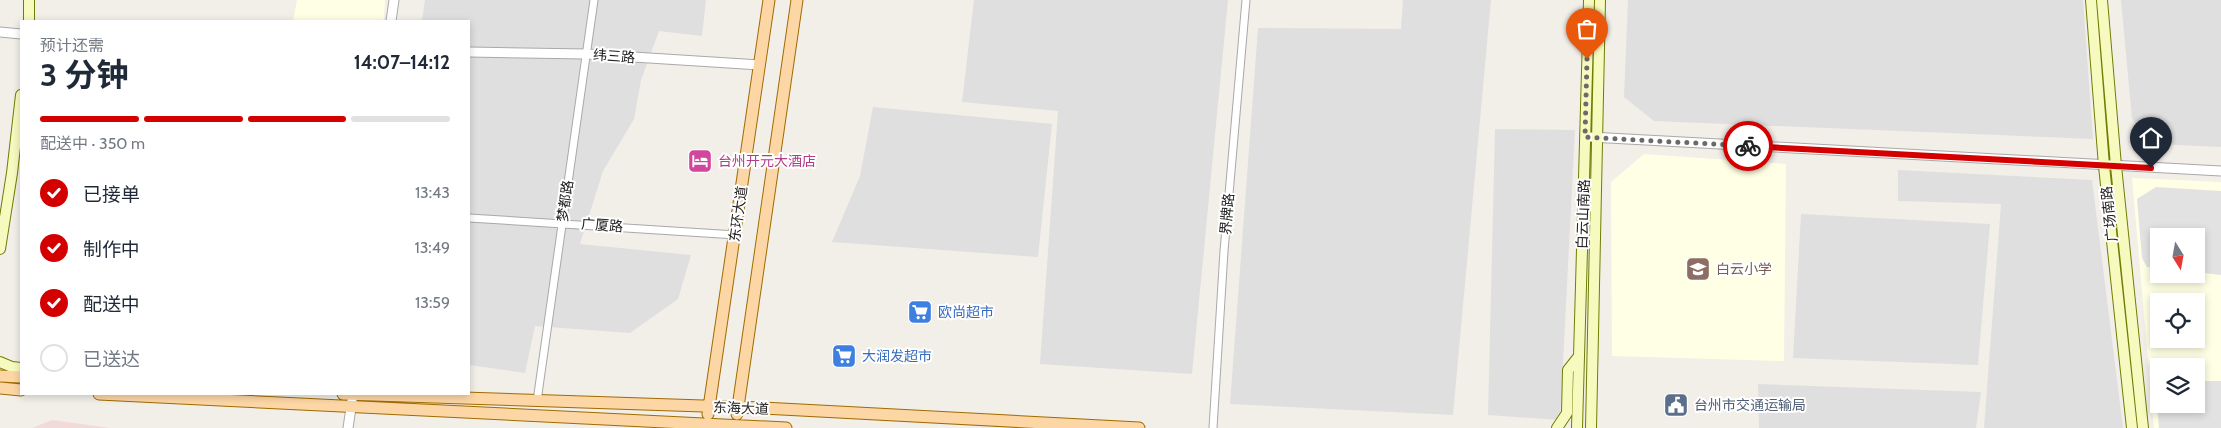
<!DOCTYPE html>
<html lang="zh">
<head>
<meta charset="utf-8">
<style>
	:root { --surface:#fff; --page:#f2f2f3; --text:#1f2937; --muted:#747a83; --line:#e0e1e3; --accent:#d40000 }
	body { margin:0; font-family:Cabin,"Noto Sans SC",sans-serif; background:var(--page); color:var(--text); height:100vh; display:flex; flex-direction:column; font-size:19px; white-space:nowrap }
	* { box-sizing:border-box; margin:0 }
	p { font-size:16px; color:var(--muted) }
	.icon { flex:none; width:28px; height:28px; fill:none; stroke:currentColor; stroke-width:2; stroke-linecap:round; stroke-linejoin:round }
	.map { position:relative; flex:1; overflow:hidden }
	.sheet { position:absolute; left:20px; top:20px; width:450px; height:375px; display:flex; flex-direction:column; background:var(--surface); border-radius:0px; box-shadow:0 2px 8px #0003 }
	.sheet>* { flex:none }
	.needle { width:32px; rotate:169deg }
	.controls { position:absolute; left:2150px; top:228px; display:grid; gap:10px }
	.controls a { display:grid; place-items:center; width:55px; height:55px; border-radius:0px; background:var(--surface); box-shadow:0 2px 8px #0003; font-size:25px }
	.pin { position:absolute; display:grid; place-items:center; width:42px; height:42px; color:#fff; margin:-51px -21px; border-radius:50% 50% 50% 0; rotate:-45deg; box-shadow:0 0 5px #0007 }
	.pin .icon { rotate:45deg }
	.courier { position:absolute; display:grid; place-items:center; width:50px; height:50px; margin:-25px; border:4px solid #d40000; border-radius:50%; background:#fff; color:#222; box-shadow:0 1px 6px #0007 }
	.overview em { font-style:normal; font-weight:700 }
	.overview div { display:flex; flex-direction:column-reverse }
	.overview { display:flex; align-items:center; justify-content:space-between; height:85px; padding:0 20px }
	h1 { font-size:32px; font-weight:700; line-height:38px }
	.bar { display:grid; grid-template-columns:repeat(4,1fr); gap:8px 5px; align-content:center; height:60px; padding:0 20px }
	.bar i { height:6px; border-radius:4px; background:var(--line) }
	.bar .selected { background:var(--accent) }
	.bar p { grid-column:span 4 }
	ol { padding:0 20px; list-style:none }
	li { display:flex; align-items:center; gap:15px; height:55px }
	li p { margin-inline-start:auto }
	li .icon { padding:5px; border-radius:50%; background:var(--accent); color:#fff; stroke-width:4 }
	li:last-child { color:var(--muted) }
	li i { width:28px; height:28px; border:2px solid var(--line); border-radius:50% }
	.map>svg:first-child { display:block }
	.residential { fill:#e0dfdf }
	.commercial { fill:#f2dad9 }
	.education { fill:#ffffe5; fill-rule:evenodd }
	.parking { fill:#e2e2e2 }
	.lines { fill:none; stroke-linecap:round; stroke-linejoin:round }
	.minor-casing { stroke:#a9a9a9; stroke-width:9 }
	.tertiary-casing { stroke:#a9a9a9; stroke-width:11 }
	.secondary-casing { stroke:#707d05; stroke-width:12 }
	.primary-casing { stroke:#a06b00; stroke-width:13 }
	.minor { stroke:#fff; stroke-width:7 }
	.tertiary { stroke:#fff; stroke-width:9 }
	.secondary { stroke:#f7fabf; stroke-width:10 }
	.primary { stroke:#fcd6a4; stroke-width:11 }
	.done { stroke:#6b6a68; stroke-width:5; stroke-dasharray:0 9 }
	.route { stroke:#d40000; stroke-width:6 }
	.labels { text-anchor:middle; stroke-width:4; stroke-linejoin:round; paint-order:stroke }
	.street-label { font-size:14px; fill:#222; stroke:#fff }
	.hotel-label { font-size:14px; fill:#b23c85; stroke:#fff; text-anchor:start }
	.education-label { font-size:14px; fill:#785e54; stroke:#fff; text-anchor:start }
	.shop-label { font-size:14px; fill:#366cbe; stroke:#fff; text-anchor:start }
	.service-label { font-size:14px; fill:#4e5e75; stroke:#fff; text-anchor:start }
</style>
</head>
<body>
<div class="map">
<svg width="2221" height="428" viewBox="0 0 2221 428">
	<rect width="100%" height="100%" fill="#f2efe9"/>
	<path class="residential" d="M 425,0 L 706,0 L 702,36 L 659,31 L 641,80 L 634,119 L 603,171 L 580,244 L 691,255 L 678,299 L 630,333 L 535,326 L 525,373 L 469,365 L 469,21 L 422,21 Z
		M 974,0 L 1228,0 L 1192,374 L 1040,364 L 1058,111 L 962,102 Z
		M 1403,0 L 1491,0 L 1453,415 L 1230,404 L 1258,28 L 1401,29 Z
		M 1628,0 L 2083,0 L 2093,139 L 1654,121 L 1624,97 Z
		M 2121,0 L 2221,0 L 2221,147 L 2155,144 L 2132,119 Z
		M 873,107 L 1052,124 L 1038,257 L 832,242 L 860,176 Z
		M 1495,129 L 1575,130 L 1560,420 L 1488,415 Z
		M 1898,170 L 2092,180 L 2123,428 L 1984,428 L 2001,204 L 1898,201 Z
		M 1801,214 L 1990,224 L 1978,365 L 1793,358 Z
		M 1758,384 L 1981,392 L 1976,428 L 1759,428 Z"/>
	<path class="commercial" d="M 52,420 L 110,428 L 32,428 Z"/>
	<path class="education" d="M 297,0 L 385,0 L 384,19 L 381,21 L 293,21 Z
		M 1644,154 L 1786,164 L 1784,361 L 1612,356 L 1611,182 Z
		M 2132,178 L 2221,182 L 2221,428 L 2154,428 ZM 2159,236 L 2196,236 L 2196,274 L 2159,274 ZM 2159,301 L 2196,301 L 2196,339 L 2159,339 ZM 2159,366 L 2196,366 L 2196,404 L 2159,404 Z"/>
	<path class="parking" d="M 2156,187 L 2221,191 L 2221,275 L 2196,272 L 2196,236 L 2159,236 L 2159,268 L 2147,267 L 2142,258 L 2137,199 Z
		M 2155,380 L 2159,380 L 2159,404 L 2196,404 L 2196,381 L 2221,381 L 2221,428 L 2159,428 Z"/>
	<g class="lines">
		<defs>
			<path id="minor" d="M 469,218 L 736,235
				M 537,401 L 594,0
				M 1213,428 L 1224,251 L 1246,0"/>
			<path id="tertiary" d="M 391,21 L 394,0
				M 0,32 L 21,34
				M 469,52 L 586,54 L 760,65
				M 1590,137 L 2221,171
				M 348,428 L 352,401"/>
			<path id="secondary" d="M 2091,0 L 2104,166 L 2132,428
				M 2102,0 L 2116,166 L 2143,428
				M 29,21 L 29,0
				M 0,249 L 12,173 L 21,95
				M 0,362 L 12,367 L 21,368
				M 1557,428 L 1567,413 L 1568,370 L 1579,356
				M 1577,428 L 1589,0
				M 1591,428 L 1600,0"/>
			<path id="primary" d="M 0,376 L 21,377
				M 0,388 L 21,390
				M 99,394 L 786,428
				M 343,394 L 763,408 L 1139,428
				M 708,414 L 769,0
				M 737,414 L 797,0"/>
		</defs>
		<use href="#minor" class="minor-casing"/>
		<use href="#tertiary" class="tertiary-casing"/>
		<use href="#secondary" class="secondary-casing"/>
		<use href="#primary" class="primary-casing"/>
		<use href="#minor" class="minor"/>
		<use href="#tertiary" class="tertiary"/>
		<use href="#secondary" class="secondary"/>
		<use href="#primary" class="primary"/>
	</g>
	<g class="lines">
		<path class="done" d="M 1587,59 L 1585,137 L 1748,146"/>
		<path class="route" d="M 1748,146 L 2151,168"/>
	</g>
	<defs>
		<symbol id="hotel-square" viewBox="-11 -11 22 22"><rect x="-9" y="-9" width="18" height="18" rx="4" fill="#d1479c" stroke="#fff"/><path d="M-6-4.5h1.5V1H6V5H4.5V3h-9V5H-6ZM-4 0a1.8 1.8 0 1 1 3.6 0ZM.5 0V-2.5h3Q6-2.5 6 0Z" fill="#fff"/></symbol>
		<symbol id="school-square" viewBox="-11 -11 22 22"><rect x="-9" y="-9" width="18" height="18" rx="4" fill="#8d6e63" stroke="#fff"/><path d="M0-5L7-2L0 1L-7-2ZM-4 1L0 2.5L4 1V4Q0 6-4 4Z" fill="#fff"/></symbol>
		<symbol id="supermarket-square" viewBox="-11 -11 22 22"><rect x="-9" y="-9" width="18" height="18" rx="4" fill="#3f7fe0" stroke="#fff"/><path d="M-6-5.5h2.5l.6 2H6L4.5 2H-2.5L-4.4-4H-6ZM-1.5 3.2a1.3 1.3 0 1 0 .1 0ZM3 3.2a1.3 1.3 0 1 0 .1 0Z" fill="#fff"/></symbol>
		<symbol id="civic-square" viewBox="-11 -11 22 22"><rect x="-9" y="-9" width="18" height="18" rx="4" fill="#5c6f8a" stroke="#fff"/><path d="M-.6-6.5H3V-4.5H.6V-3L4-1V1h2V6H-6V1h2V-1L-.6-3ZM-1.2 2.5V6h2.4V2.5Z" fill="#fff"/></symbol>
	</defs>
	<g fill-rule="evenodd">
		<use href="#hotel-square" x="686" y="147" width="28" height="28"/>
		<use href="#school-square" x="1684" y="255" width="28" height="28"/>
		<use href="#supermarket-square" x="906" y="298" width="28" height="28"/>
		<use href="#supermarket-square" x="830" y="342" width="28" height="28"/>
		<use href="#civic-square" x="1662" y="391" width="28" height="28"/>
	</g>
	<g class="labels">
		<g class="street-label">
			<text transform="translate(614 56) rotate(4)" y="5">纬三路</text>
			<text transform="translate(565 201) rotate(-82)" y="5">梦都路</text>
			<text transform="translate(738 214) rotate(-82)" y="5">东环大道</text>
			<text transform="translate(1227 214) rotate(-85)" y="5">界牌路</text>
			<text transform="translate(1583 214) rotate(-88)" y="5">白云山南路</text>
			<text transform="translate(2109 214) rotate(-96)" y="5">广场南路</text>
			<text transform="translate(602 225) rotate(4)" y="5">广厦路</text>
			<text transform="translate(741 408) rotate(2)" y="5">东海大道</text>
		</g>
		<g class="hotel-label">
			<text x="718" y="166">台州开元大酒店</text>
		</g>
		<g class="education-label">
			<text x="1716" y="274">白云小学</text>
		</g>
		<g class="shop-label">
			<text x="938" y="317">欧尚超市</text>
			<text x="862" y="361">大润发超市</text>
		</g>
		<g class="service-label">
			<text x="1694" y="410">台州市交通运输局</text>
		</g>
	</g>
</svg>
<div class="controls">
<a><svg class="needle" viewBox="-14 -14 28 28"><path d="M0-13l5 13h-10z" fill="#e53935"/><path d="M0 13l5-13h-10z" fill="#747a83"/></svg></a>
<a><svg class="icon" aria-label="locate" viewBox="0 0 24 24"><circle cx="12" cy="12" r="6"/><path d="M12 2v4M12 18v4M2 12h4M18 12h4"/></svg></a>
<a><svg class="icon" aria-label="layers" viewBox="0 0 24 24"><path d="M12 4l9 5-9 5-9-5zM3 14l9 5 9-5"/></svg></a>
</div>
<div class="pin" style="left:1587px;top:59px;background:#ea580c"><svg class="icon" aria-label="bag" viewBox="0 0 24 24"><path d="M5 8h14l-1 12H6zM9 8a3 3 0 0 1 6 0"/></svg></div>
<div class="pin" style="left:2151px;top:168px;background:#1f2937"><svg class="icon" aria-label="home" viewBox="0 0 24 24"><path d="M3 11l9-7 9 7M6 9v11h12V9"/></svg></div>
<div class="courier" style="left:1748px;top:146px"><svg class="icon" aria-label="bike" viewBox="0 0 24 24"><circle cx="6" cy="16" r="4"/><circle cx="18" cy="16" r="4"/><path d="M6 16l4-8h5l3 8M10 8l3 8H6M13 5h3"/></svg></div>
<section class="sheet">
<div class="overview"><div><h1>3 分钟</h1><p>预计还需</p></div><em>14:07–14:12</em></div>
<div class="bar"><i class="selected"></i><i class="selected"></i><i class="selected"></i><i></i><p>配送中 · 350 m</p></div>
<ol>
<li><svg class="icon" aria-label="check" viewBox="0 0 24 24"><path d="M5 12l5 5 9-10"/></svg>已接单<p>13:43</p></li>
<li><svg class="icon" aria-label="check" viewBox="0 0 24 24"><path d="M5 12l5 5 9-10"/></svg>制作中<p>13:49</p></li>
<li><svg class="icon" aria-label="check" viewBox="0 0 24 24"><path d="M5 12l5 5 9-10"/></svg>配送中<p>13:59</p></li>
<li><i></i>已送达</li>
</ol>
</section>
</div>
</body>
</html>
